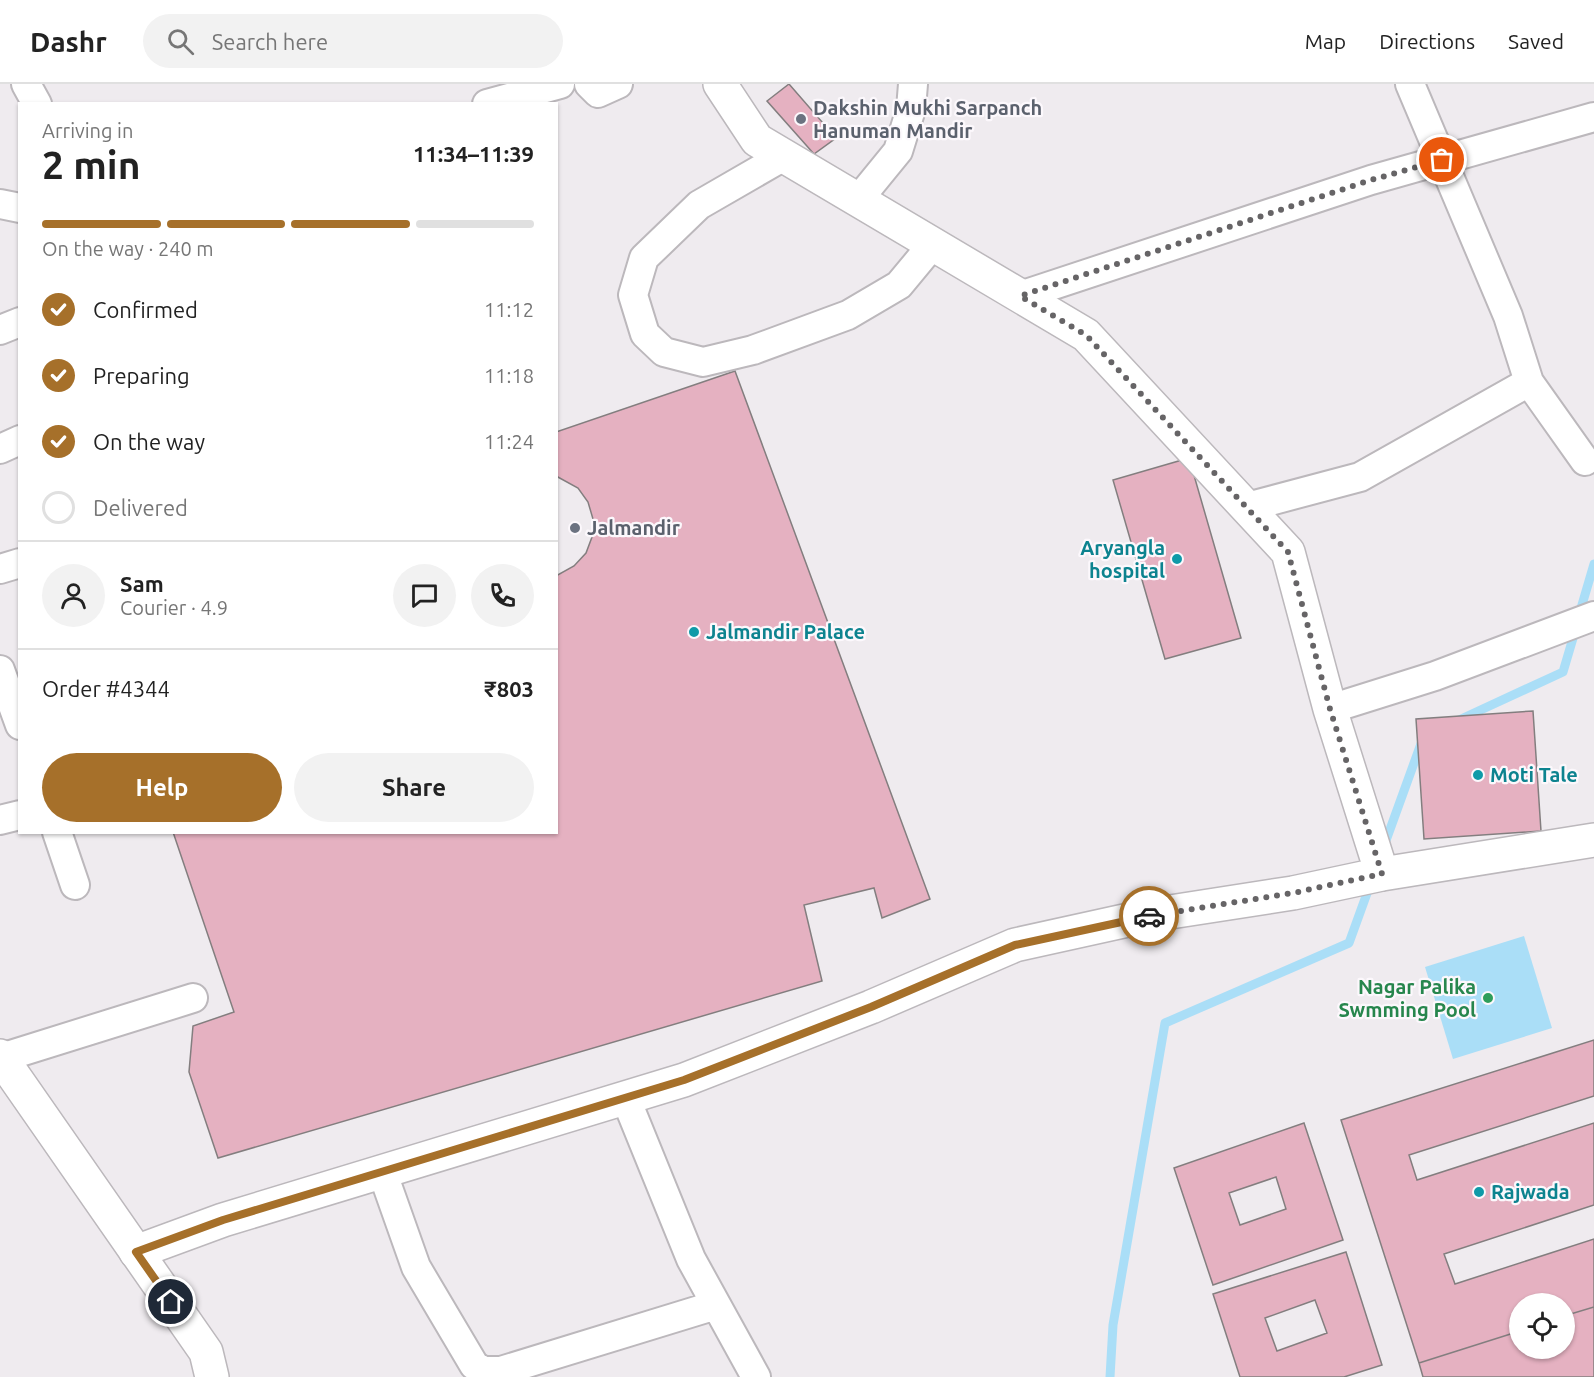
<!DOCTYPE html>
<html lang="en">
<head>
<meta charset="utf-8">
<style>
	:root { --surface:#fff; --page:#f2f2f2; --text:#222; --muted:#767676; --line:#e0e0e0; --accent:#a6702a }
	body { margin:0; font-family:Ubuntu,sans-serif; background:var(--page); color:var(--text); height:100vh; display:flex; flex-direction:column; font-size:22px; white-space:nowrap }
	* { box-sizing:border-box; margin:0 }
	p { font-size:20px; color:var(--muted) }
	.icon { flex:none; width:33px; height:33px; fill:none; stroke:currentColor; stroke-width:2; stroke-linecap:round; stroke-linejoin:round }
	.map { position:relative; flex:1; overflow:hidden }
	.details { position:absolute; left:18px; top:18px; width:540px; height:732px; display:flex; flex-direction:column; background:var(--surface); border-radius:0px; box-shadow:0 2px 4px #0004 }
	.details>* { flex:none }
	.fabs { position:absolute; left:1509px; top:1209px; display:grid; gap:12px }
	.fabs a { display:grid; place-items:center; width:66px; height:66px; border-radius:50%; background:var(--surface); box-shadow:0 2px 4px #0004; font-size:30px }
	.pin { position:absolute; display:grid; place-items:center; width:51px; height:51px; color:#fff; margin:-26px; border:3px solid #fff; border-radius:50%; box-shadow:0 2px 6px #0007 }
	.courier { position:absolute; display:grid; place-items:center; width:60px; height:60px; margin:-30px; border:4px solid #a6702a; border-radius:50%; background:#fff; color:#222; box-shadow:0 2px 8px #0007 }
	.summary em { font-style:normal; font-weight:700 }
	.summary div { display:flex; flex-direction:column-reverse }
	.summary { display:flex; align-items:center; justify-content:space-between; height:102px; padding:0 24px }
	h1 { font-size:39px; font-weight:700; line-height:45px }
	.bar { display:grid; grid-template-columns:repeat(4,1fr); gap:9px 6px; align-content:center; height:72px; padding:0 24px }
	.bar i { height:8px; border-radius:4px; background:var(--line) }
	.bar .on { background:var(--accent) }
	.bar p { grid-column:span 4 }
	.line { display:flex; align-items:center; gap:15px; padding:0 24px; border-top:2px solid var(--line) }
	.line div { flex:1 }
	.round { display:grid; place-items:center; flex:none; width:63px; height:63px; border-radius:32px; background:var(--page) }
	ol { padding:0 24px; list-style:none }
	li { display:flex; align-items:center; gap:18px; height:66px }
	li p { margin-inline-start:auto }
	li .icon { padding:6px; border-radius:50%; background:var(--accent); color:#fff; stroke-width:4 }
	li:last-child { color:var(--muted) }
	li i { width:33px; height:33px; border:3px solid var(--line); border-radius:50% }
	.cta { display:flex; gap:12px; margin-top:auto; padding:12px 24px }
	.cta a { flex:1; height:69px; border-radius:36px; background:var(--accent); color:#fff; font-size:24px; font-weight:700; line-height:69px; text-align:center }
	.cta a+a { background:var(--page); color:var(--text) }
	header { display:flex; align-items:center; gap:36px; box-sizing:border-box; height:84px; padding:0 30px; background:var(--surface); border-bottom:2px solid var(--line) }
	header strong { font-size:28px }
	nav { display:flex; gap:33px; margin-inline-start:auto; font-size:21px }
	.search { width:420px; height:54px; background:var(--page); display:flex; align-items:center; gap:15px; box-sizing:border-box; padding:0 21px; border-radius:33px; color:var(--muted); font-size:22px }
	.map>svg:first-child { display:block }
	.water { fill:#aadef7 }
	.lines { fill:none; stroke-linecap:round; stroke-linejoin:round }
	.stream { stroke:#aadef7; stroke-width:9 }
	.building { fill:#e5b1c1; stroke:#837e7f; stroke-width:1.5; fill-rule:evenodd }
	.minor-casing { stroke:#bcb8bc; stroke-width:32 }
	.tertiary-casing { stroke:#bcb8bc; stroke-width:36 }
	.secondary-casing { stroke:#bcb8bc; stroke-width:36 }
	.minor { stroke:#fff; stroke-width:28 }
	.tertiary { stroke:#fff; stroke-width:33 }
	.secondary { stroke:#fff; stroke-width:33 }
	.done { stroke:#666466; stroke-width:6; stroke-dasharray:0 10.8 }
	.route { stroke:#a6702a; stroke-width:8 }
	.worship-dot { fill:#6b7280; stroke:#fcf8fc; stroke-width:2 }
	.culture-dot { fill:#0f9aa8; stroke:#fcf8fc; stroke-width:2 }
	.leisure-dot { fill:#2e9e5b; stroke:#fcf8fc; stroke-width:2 }
	.labels { text-anchor:middle; stroke-width:4.5; stroke-linejoin:round; paint-order:stroke }
	.worship-label { font-size:20px; font-weight:bold; fill:#5b616d; stroke:#fcf8fc; text-anchor:start }
	.culture-label { font-size:20px; font-weight:bold; fill:#0d838f; stroke:#fcf8fc; text-anchor:start }
	.leisure-label { font-size:20px; font-weight:bold; fill:#27864d; stroke:#fcf8fc; text-anchor:end }
</style>
</head>
<body>
<header>
<strong>Dashr</strong>
<div class="search"><svg class="icon" aria-label="search" viewBox="0 0 24 24"><circle cx="10" cy="10" r="6"/><path d="M15 15l6 6"/></svg>Search here</div>
<nav><a>Map</a><a>Directions</a><a>Saved</a></nav>
</header>
<div class="map">
<svg width="1594" height="1293" viewBox="0 0 1594 1293">
	<rect width="100%" height="100%" fill="#efebef"/>
	<path class="water" d="M 1524,852 L 1552,944 L 1453,975 L 1425,883 Z"/>
	<g class="lines">
		<path class="stream" d="M 1579,531 L 1594,480
			M 1459,636 L 1563,588 L 1576,544
			M 1384,762 L 1422,657
			M 1110,1293 L 1113,1241 L 1165,939 L 1349,859 L 1370,801"/>
	</g>
	<path class="building" d="M 789,0 L 836,54 L 814,70 L 767,17 Z
		M 735,287 L 930,815 L 882,834 L 874,804 L 804,821 L 822,897 L 218,1074 L 189,988 L 193,942 L 234,928 L 173,748 L 556,748 L 556,348 Z
		M 1189,374 L 1241,554 L 1165,575 L 1113,396 Z
		M 556,392 L 578,404 L 588,418 L 593,435 L 592,453 L 586,469 L 574,482 L 556,492 Z
		M 1533,627 L 1541,747 L 1424,755 L 1416,635 Z
		M 1594,956 L 1594,1012 L 1409,1071 L 1417,1096 L 1594,1039 L 1594,1121 L 1444,1170 L 1455,1200 L 1594,1155 L 1594,1223 L 1564,1232 L 1564,1220 L 1520,1220 L 1520,1247 L 1419,1279 L 1341,1036 Z
		M 1304,1039 L 1343,1156 L 1213,1201 L 1174,1084 ZM 1276,1093 L 1286,1125 L 1240,1141 L 1229,1109 Z
		M 1346,1168 L 1382,1281 L 1344,1293 L 1240,1293 L 1213,1210 ZM 1315,1216 L 1327,1249 L 1277,1267 L 1265,1234 Z
		M 1594,1223 L 1594,1293 L 1423,1293 L 1419,1279 L 1520,1247 L 1520,1264 L 1564,1264 L 1564,1232 Z"/>
	<g class="lines">
		<defs>
			<path id="minor" d="M 26,0 L 37,20
				M 589,0 L 598,9 L 618,0
				M 1410,0 L 1508,232 L 1529,298 L 1585,377
				M 487,20 L 560,0
				M 784,72 L 699,121 L 644,174 L 633,211 L 645,250 L 664,268 L 703,278 L 753,266 L 848,231 L 899,201 L 933,160
				M 858,116 L 898,67 L 911,25 L 913,0
				M 0,120 L 20,124
				M 1020,212 L 1371,96 L 1594,33
				M 0,246 L 20,238
				M 0,365 L 20,356
				M 1247,423 L 1360,393 L 1529,298
				M 0,485 L 20,479
				M 0,586 L 20,641
				M 1330,625 L 1435,592 L 1594,532
				M 0,736 L 20,731
				M 57,748 L 75,801
				M 1,974 L 193,914
				M 626,1015 L 691,1175 L 756,1293
				M 382,1087 L 416,1183 L 474,1281 L 483,1287 L 501,1287 L 716,1221"/>
			<path id="tertiary" d="M 720,0 L 757,56 L 1086,251 L 1288,468 L 1330,625 L 1382,790
				M 136,1168 L 223,1136 L 684,996 L 871,923 L 1015,861 L 1151,831 L 1293,809 L 1382,790 L 1594,756"/>
			<path id="secondary" d="M 0,972 L 206,1268 L 212,1293"/>
		</defs>
		<use href="#minor" class="minor-casing"/>
		<use href="#tertiary" class="tertiary-casing"/>
		<use href="#secondary" class="secondary-casing"/>
		<use href="#minor" class="minor"/>
		<use href="#tertiary" class="tertiary"/>
		<use href="#secondary" class="secondary"/>
	</g>
	<g class="lines">
		<path class="done" d="M 1149,832 L 1293,809 L 1382,790 L 1330,625 L 1288,468 L 1086,251 L 1020,212 L 1371,96 L 1442,76"/>
		<path class="route" d="M 171,1218 L 136,1168 L 223,1136 L 684,996 L 871,923 L 1015,861 L 1149,832"/>
	</g>
	<g class="worship-dot">
		<circle cx="801" cy="35" r="6"/>
		<circle cx="575" cy="444" r="6"/>
	</g>
	<g class="culture-dot">
		<circle cx="1177" cy="475" r="6"/>
		<circle cx="694" cy="548" r="6"/>
		<circle cx="1478" cy="691" r="6"/>
		<circle cx="1479" cy="1108" r="6"/>
	</g>
	<circle class="leisure-dot" cx="1488" cy="914" r="6"/>
	<g class="labels">
		<g class="worship-label">
			<text x="813" y="31">Dakshin Mukhi Sarpanch<tspan x="813" dy="23">Hanuman Mandir</tspan></text>
			<text x="587" y="451">Jalmandir</text>
		</g>
		<g class="culture-label">
			<text x="1165" y="471" text-anchor="end">Aryangla<tspan x="1165" dy="23">hospital</tspan></text>
			<text x="706" y="555">Jalmandir Palace</text>
			<text x="1490" y="698">Moti Tale</text>
			<text x="1491" y="1115">Rajwada</text>
		</g>
		<g class="leisure-label">
			<text x="1476" y="910">Nagar Palika<tspan x="1476" dy="23">Swmming Pool</tspan></text>
		</g>
	</g>
</svg>
<div class="fabs">
<a><svg class="icon" aria-label="locate" viewBox="0 0 24 24"><circle cx="12" cy="12" r="6"/><path d="M12 2v4M12 18v4M2 12h4M18 12h4"/></svg></a>
</div>
<div class="pin" style="left:1442px;top:76px;background:#ea580c"><svg class="icon" aria-label="bag" viewBox="0 0 24 24"><path d="M5 8h14l-1 12H6zM9 8a3 3 0 0 1 6 0"/></svg></div>
<div class="pin" style="left:171px;top:1218px;background:#1f2937"><svg class="icon" aria-label="home" viewBox="0 0 24 24"><path d="M3 11l9-7 9 7M6 9v11h12V9"/></svg></div>
<div class="courier" style="left:1149px;top:832px"><svg class="icon" aria-label="car" viewBox="0 0 24 24"><path d="M5 17H2v-5l4-1 3-4h7l3 4 3 1v5h-3M9 17h6M6 11h13"/><circle cx="7" cy="17" r="2"/><circle cx="17" cy="17" r="2"/></svg></div>
<section class="details">
<div class="summary"><div><h1>2 min</h1><p>Arriving in</p></div><em>11:34–11:39</em></div>
<div class="bar"><i class="on"></i><i class="on"></i><i class="on"></i><i></i><p>On the way · 240 m</p></div>
<ol>
<li><svg class="icon" aria-label="check" viewBox="0 0 24 24"><path d="M5 12l5 5 9-10"/></svg>Confirmed<p>11:12</p></li>
<li><svg class="icon" aria-label="check" viewBox="0 0 24 24"><path d="M5 12l5 5 9-10"/></svg>Preparing<p>11:18</p></li>
<li><svg class="icon" aria-label="check" viewBox="0 0 24 24"><path d="M5 12l5 5 9-10"/></svg>On the way<p>11:24</p></li>
<li><i></i>Delivered</li>
</ol>
<div class="line" style="height:108px"><a class="round"><svg class="icon" aria-label="person" viewBox="0 0 24 24"><circle cx="12" cy="8" r="4"/><path d="M4 21q1-7 8-7t8 7"/></svg></a><div><b>Sam</b><p>Courier · 4.9</p></div><a class="round"><svg class="icon" aria-label="chat" viewBox="0 0 24 24"><path d="M4 5h16v11H9l-5 4z"/></svg></a><a class="round"><svg class="icon" aria-label="phone" viewBox="0 0 24 24"><path d="M5 4h4l2 5-3 2q2 4 5 5l2-3 5 2v4C11 20 4 13 5 4z"/></svg></a></div>
<div class="line" style="height:78px"><div>Order #4344</div><b>₹803</b></div>
<div class="cta"><a>Help</a><a>Share</a></div>
</section>
</div>
</body>
</html>
